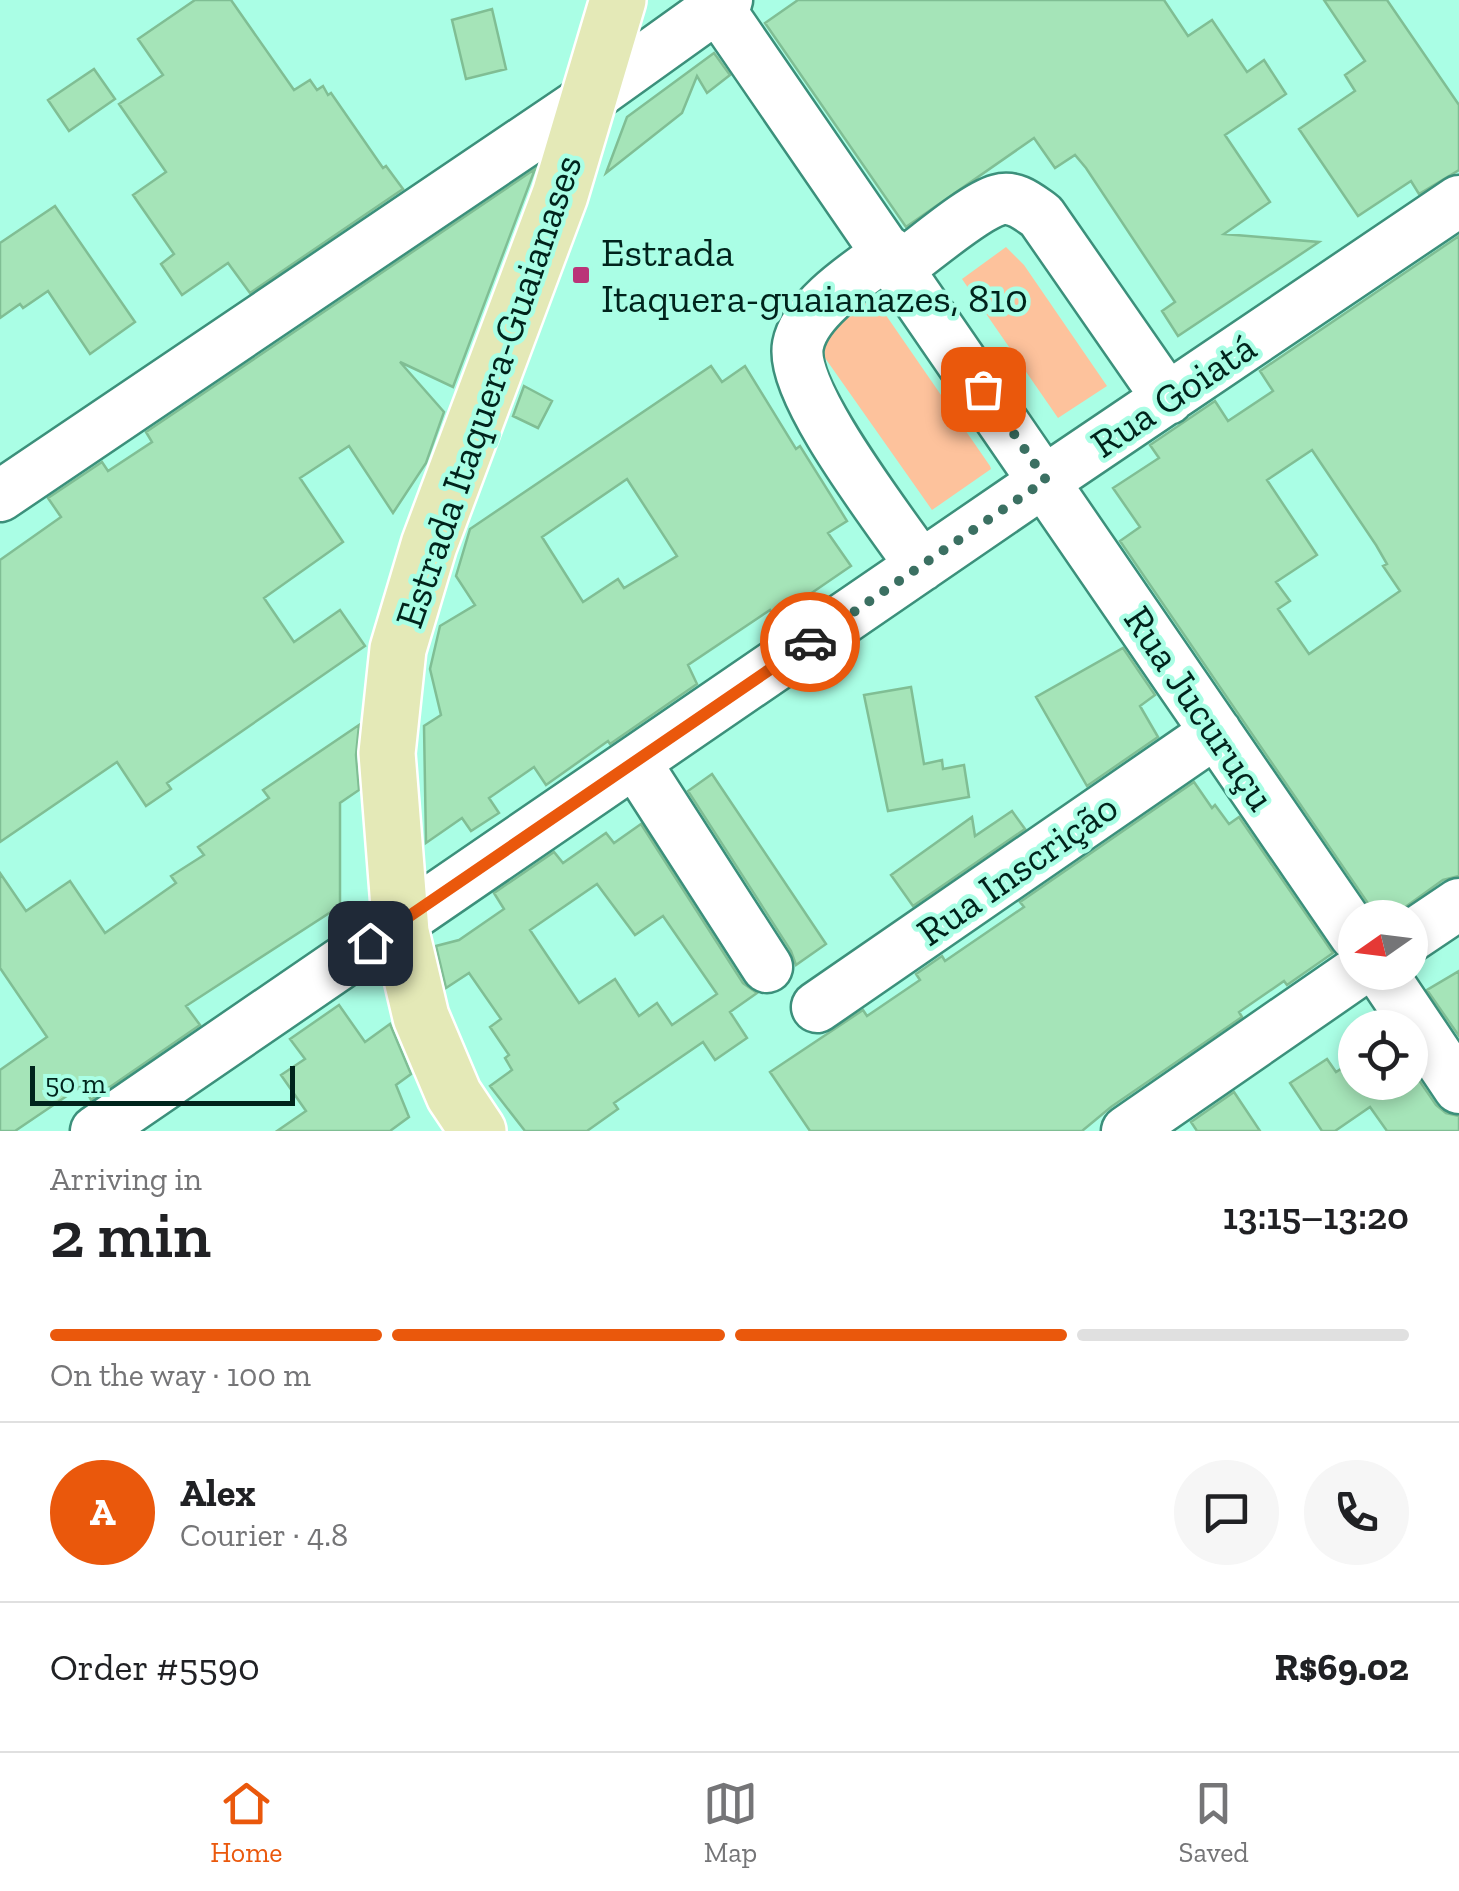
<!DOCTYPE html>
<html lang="en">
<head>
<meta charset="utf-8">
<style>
	:root { --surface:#fff; --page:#f6f6f6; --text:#202124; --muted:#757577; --line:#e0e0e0; --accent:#ea580c }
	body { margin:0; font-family:"Zilla Slab",serif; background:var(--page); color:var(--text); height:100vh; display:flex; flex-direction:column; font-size:38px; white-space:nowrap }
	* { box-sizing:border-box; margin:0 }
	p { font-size:32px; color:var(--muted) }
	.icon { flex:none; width:55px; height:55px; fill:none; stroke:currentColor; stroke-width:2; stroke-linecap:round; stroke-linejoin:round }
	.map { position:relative; height:1131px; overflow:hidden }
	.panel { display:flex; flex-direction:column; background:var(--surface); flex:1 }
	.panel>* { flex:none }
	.needle { width:65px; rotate:256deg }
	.tools { position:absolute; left:1338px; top:900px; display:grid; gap:20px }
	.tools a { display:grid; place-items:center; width:90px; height:90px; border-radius:50%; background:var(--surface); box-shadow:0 5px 15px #0003; font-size:50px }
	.scale { position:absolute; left:30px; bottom:25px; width:265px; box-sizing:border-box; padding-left:10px; border:5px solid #00241c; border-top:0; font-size:28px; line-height:35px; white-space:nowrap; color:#00241c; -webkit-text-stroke:8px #aafee5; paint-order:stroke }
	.pin { position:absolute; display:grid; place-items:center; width:85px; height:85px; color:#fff; margin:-42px; border-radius:20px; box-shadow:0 5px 15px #0006 }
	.courier { position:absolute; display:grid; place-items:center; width:100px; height:100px; margin:-50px; border:8px solid #ea580c; border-radius:50%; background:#fff; color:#222; box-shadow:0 2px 12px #0007 }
	.overview em { font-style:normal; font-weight:600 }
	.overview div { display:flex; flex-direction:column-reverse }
	.overview { display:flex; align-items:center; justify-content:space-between; height:170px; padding:0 50px }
	h1 { font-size:65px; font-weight:600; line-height:75px }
	.bar { display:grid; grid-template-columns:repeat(4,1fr); gap:15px 10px; align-content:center; height:120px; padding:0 50px }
	.bar i { height:12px; border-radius:8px; background:var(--line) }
	.bar .on { background:var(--accent) }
	.bar p { grid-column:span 4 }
	.line { display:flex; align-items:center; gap:25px; padding:0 50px; border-top:2px solid var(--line) }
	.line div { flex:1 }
	.round { display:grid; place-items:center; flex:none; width:105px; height:105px; border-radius:52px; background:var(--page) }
	.menu { display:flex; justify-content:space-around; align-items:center; height:140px; border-top:2px solid var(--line); background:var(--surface); font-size:28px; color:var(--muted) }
	.menu a { display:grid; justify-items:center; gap:5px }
	.menu .on { color:var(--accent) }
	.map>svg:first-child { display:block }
	.green { fill:#fdc29c }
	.building { fill:#a5e4b8; stroke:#80be94; stroke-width:2.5; fill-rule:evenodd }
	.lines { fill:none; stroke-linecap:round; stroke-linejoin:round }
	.minor-casing { stroke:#3c907b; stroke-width:55 }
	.major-casing { stroke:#fff; stroke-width:60 }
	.minor { stroke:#fff; stroke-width:50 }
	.major { stroke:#e4e9b7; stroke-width:55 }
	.done { stroke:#3b7062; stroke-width:10; stroke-dasharray:0 18 }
	.route { stroke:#ea580c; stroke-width:12 }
	.poi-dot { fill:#ba3478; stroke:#aafee5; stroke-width:4 }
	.labels { text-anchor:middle; stroke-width:9; stroke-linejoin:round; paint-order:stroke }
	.poi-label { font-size:40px; fill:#00241c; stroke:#aafee5; text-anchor:start }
	.street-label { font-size:40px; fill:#00241c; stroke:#aafee5 }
</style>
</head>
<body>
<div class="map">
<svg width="1459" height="1131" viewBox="0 0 1459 1131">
	<rect width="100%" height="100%" fill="#aafee5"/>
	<path class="green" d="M 1006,247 L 1024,265 L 1107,386 L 1058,418 L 962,279 Z
		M 872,295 L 990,466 L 991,469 L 932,510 L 811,338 Z"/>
	<path class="building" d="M 195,0 L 231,0 L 294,90 L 310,80 L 317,90 L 323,86 L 328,95 L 331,93 L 383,168 L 386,166 L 403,189 L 250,293 L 228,263 L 182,295 L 161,264 L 174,254 L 133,195 L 166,172 L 119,104 L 163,75 L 138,39 Z
		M 798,0 L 1164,0 L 1188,36 L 1212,20 L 1247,72 L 1264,60 L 1286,94 L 1225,135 L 1270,202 L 1224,234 L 1319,242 L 1178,336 L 1162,311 L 1175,302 L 1086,168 L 1075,155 L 1055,168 L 1034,138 L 906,227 L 765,23 Z
		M 1324,0 L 1387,0 L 1459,105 L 1459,170 L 1419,194 L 1411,181 L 1358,216 L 1299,129 L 1355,91 L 1345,75 L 1365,61 Z
		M 492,9 L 506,69 L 466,79 L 452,20 Z
		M 714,53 L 730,75 L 707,93 L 697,76 L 682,113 L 606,173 L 627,117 Z
		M 94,69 L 115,99 L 69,131 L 48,100 Z
		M 535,169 L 453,387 L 400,362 L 444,412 L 426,463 L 393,513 L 349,446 L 300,478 L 343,542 L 264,598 L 294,642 L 340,610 L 365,646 L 167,783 L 171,789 L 146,806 L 117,762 L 0,842 L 0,560 L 61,517 L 48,498 L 102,462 L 108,471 L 152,442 L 146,432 Z
		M 55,206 L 135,322 L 90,354 L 48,291 L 23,308 L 20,304 L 0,318 L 0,243 Z
		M 1459,236 L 1459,876 L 1443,880 L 1390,918 L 1378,918 L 1120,541 L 1140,527 L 1113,488 L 1159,458 L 1150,445 L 1215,401 L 1228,421 L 1273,391 L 1260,371 ZM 1312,450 L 1376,545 L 1387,564 L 1383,566 L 1400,591 L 1309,654 L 1278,609 L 1290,601 L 1276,582 L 1317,555 L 1267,480 Z
		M 711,366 L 722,382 L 745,366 L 796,449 L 800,446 L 847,521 L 828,533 L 851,566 L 775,618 L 770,610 L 688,665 L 697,684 L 610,744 L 608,741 L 546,785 L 534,767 L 489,798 L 499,813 L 471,831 L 462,818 L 426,843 L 424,726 L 441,715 L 430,669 L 440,626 L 475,605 L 456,576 L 470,529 ZM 627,479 L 677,556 L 624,588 L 618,579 L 583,602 L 542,537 Z
		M 524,386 L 552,401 L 538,428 L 513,416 Z
		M 1123,648 L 1155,695 L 1140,706 L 1158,737 L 1087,786 L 1036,697 Z
		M 911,687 L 924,764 L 942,760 L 943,769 L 964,765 L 969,797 L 888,811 L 864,695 Z
		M 359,725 L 356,755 L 359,790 L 340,803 L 340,906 L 186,1006 L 200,1025 L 91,1100 L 83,1085 L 15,1131 L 0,1131 L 0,1070 L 47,1037 L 0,968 L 0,873 L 26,911 L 70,881 L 105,933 L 176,883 L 171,876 L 204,855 L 198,847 L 269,798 L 263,790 Z
		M 712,774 L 826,944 L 796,965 L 791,951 L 688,791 Z
		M 1194,782 L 1212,808 L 1215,805 L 1229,824 L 1239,817 L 1333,953 L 1287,985 L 1284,981 L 1239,1012 L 1242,1017 L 1111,1107 L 1082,1131 L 810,1131 L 770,1072 L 863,1010 L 867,1016 L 920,980 L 916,974 L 942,956 L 945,961 L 1024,907 L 1020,902 Z
		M 1012,811 L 1025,829 L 913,906 L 891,875 L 972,817 L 975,836 Z
		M 641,824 L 743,983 L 757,993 L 730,1012 L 747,1038 L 715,1060 L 703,1042 L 614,1103 L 618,1109 L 587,1131 L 525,1131 L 490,1086 L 512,1070 L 505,1058 L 509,1055 L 490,1027 L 501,1019 L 469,973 L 446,988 L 436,946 L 459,940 L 504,909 L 494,893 L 554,852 L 563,863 L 606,833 L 614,843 ZM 597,884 L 635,935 L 663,916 L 717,994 L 672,1025 L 657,1003 L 639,1016 L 615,979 L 579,1003 L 530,930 Z
		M 1459,971 L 1459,1036 L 1427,990 Z
		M 339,1005 L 365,1042 L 390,1024 L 411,1074 L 396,1085 L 409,1117 L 390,1131 L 277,1131 L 306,1111 L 281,1075 L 305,1059 L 290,1039 Z
		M 1327,1059 L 1336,1072 L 1355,1060 L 1355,1082 L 1410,1082 L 1410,1067 L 1436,1105 L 1446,1113 L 1459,1116 L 1459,1131 L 1387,1131 L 1370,1107 L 1335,1131 L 1322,1131 L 1290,1083 Z
		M 1234,1092 L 1260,1131 L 1197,1131 L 1191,1122 Z"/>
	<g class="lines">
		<defs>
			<path id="minor" d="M 713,0 L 1355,935
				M 889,252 C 860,273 805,308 798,345 C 789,393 892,523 921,566
				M 900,267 C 923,251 973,207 998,200 C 1015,195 1028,207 1041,216 L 1168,399
				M 0,496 L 604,88 L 727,0
				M 635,762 L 767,967
				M 1410,937 L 1459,904
				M 1381,972 L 1459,1088
				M 817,1007 L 1216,732
				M 96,1131 L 1046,480 L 1459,201
				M 1127,1131 L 1357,972"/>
			<path id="major" d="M 478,1131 L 454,1095 L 421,1017 L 401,932 L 387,753 L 398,649 L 429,545 L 560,195 L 618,0"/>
		</defs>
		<use href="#minor" class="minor-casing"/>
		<use href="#major" class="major-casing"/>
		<use href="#minor" class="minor"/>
		<use href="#major" class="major"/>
	</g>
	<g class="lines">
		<path class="done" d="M 810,642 L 1046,480 L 983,389"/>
		<path class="route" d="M 370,943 L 810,642"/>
	</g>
	<rect class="poi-dot" x="571" y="265" width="20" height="20" rx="5"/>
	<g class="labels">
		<g class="poi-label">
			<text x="601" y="266">Estrada<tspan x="601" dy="46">Itaquera-guaianazes, 810</tspan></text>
		</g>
		<g class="street-label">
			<text transform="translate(488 391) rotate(-71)" y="14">Estrada Itaquera-Guaianases</text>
			<text transform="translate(1173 395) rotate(-34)" y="14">Rua Goiatá</text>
			<text transform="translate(1200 708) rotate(56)" y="14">Rua Jucuruçu</text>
			<text transform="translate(1017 869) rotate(-35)" y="14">Rua Inscrição</text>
		</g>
	</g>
</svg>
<div class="tools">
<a><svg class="needle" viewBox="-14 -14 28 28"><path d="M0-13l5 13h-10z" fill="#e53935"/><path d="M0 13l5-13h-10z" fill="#757577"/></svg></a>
<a><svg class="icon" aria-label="locate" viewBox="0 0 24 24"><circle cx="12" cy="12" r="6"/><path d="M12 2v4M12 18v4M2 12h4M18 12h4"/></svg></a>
</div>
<div class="scale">50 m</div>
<div class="pin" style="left:983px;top:389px;background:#ea580c"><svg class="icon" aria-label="bag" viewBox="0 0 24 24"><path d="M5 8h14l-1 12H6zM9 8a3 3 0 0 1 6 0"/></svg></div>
<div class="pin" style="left:370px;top:943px;background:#1f2937"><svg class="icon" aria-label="home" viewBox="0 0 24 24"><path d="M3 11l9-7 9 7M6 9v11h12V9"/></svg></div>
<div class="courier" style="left:810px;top:642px"><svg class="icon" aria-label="car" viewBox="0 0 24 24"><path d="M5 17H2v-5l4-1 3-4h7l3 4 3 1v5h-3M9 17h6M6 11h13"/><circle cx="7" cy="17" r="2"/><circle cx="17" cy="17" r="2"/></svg></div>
</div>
<section class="panel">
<div class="overview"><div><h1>2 min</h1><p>Arriving in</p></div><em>13:15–13:20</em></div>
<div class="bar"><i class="on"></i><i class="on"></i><i class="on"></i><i></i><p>On the way · 100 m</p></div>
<div class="line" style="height:180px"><b class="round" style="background:var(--accent);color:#fff">A</b><div><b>Alex</b><p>Courier · 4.8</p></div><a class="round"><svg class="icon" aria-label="chat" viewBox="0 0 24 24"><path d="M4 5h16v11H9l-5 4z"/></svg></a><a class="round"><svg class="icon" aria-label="phone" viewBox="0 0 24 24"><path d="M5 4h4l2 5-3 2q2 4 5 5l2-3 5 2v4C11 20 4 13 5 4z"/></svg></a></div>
<div class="line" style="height:130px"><div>Order #5590</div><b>R$69.02</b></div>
</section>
<nav class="menu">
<a class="on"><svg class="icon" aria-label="home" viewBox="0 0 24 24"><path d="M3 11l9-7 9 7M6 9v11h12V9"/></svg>Home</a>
<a><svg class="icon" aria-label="map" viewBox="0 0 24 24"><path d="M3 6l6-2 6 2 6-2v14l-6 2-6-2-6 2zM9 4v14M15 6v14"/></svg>Map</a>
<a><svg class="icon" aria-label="saved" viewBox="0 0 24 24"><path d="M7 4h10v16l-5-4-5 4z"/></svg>Saved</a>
</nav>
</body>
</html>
